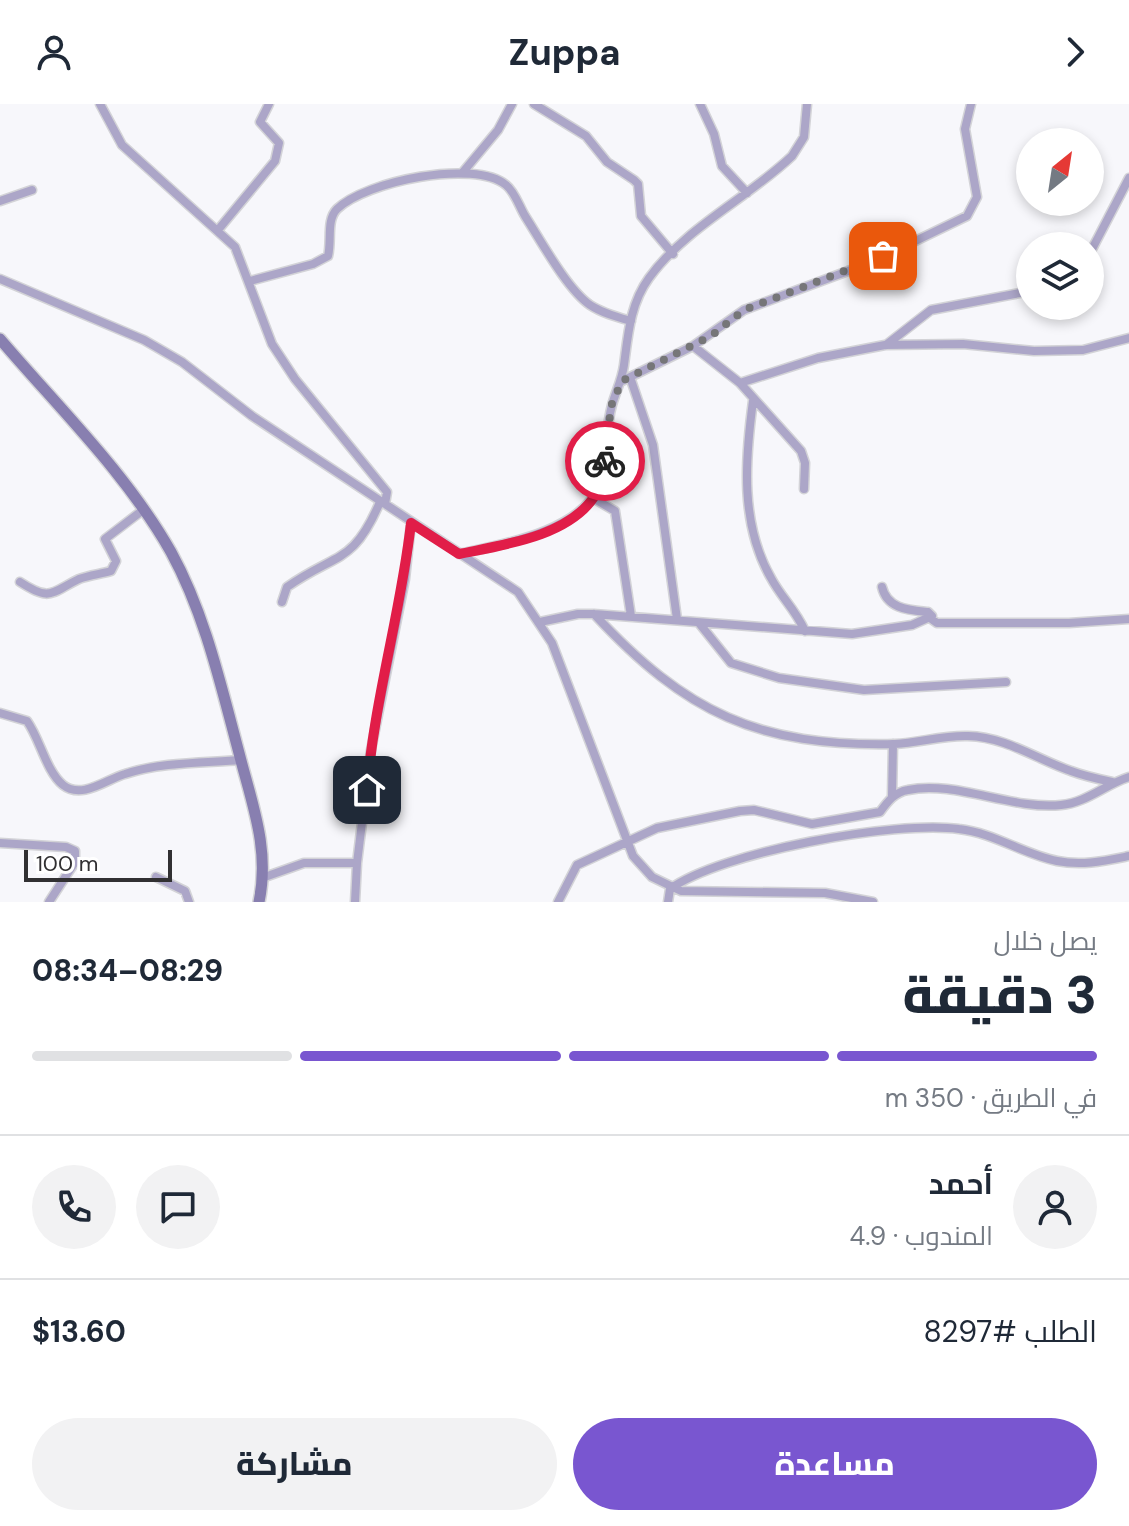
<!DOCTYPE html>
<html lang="ar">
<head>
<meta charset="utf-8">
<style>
	:root { --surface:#fff; --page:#f2f2f3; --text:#1f2937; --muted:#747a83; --line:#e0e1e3; --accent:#7956d0 }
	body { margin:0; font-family:"DM Sans",Cairo,sans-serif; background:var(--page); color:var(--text); direction:rtl; height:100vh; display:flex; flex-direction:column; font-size:30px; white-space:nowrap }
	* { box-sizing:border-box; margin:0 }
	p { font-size:26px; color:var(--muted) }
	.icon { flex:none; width:44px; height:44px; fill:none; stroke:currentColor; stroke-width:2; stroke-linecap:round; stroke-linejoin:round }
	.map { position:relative; height:798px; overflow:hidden; direction:ltr }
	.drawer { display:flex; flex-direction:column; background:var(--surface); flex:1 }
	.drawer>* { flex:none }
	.needle { width:52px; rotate:30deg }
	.tools { position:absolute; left:1016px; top:24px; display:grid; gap:16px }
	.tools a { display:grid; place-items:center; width:88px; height:88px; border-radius:50%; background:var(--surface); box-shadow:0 4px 12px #0003; font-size:40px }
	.scale { position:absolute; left:24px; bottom:20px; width:148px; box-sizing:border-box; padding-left:8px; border:4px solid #313032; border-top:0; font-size:22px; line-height:28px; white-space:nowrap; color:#313032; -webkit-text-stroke:6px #fff; paint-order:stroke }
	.pin { position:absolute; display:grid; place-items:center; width:68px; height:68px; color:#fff; margin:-34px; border-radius:16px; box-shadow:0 4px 12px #0006 }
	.courier { position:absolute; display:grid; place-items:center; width:80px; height:80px; margin:-40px; border:6px solid #e11d48; border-radius:50%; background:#fff; color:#222; box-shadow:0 2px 10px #0007 }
	.headline em { font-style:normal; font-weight:800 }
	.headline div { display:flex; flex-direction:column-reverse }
	.headline { display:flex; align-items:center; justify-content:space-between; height:136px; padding:0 32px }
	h1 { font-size:52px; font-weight:800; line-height:60px }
	.bar { display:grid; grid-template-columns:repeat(4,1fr); gap:12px 8px; align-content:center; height:96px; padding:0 32px }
	.bar i { height:10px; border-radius:6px; background:var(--line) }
	.bar .current { background:var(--accent) }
	.bar p { grid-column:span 4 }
	.line { display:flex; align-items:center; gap:20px; padding:0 32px; border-top:2px solid var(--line) }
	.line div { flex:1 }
	.round { display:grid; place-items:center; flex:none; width:84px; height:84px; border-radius:42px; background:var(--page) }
	.cta { display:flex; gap:16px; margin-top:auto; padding:16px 32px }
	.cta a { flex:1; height:92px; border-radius:48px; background:var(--accent); color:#fff; font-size:32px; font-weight:800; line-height:92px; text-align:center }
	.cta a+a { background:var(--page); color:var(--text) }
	header { display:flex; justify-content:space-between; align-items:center; height:104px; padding:0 32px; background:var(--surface); font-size:36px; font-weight:800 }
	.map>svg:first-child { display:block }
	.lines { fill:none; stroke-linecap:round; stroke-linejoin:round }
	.street-casing { stroke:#d3d3d7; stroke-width:11 }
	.secondary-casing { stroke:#d3d3d7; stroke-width:14 }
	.street { stroke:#aca6c8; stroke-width:8 }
	.secondary { stroke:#887fb0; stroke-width:11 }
	.done { stroke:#767678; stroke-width:8; stroke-dasharray:0 14.4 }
	.route { stroke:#e11d48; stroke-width:10 }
</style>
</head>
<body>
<header><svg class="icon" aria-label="forward" viewBox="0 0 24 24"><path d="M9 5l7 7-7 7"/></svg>Zuppa<svg class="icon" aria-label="person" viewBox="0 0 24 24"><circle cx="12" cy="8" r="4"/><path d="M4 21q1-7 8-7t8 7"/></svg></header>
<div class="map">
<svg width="1129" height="798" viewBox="0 0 1129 798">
	<rect width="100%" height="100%" fill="#f7f7fb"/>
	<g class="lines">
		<defs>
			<path id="street" d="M 100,0 L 122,41 L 235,143 L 272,240 L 295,275 L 387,388 L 385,400
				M 534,0 L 586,32 L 607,58 L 634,76 L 638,80 L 641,112 L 673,150
				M 700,0 L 714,30 L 722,62 L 747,89
				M 463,68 L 498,26 L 512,0
				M 0,97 L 32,86
				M 218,126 L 275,57 L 279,39 L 260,18 L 269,0
				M 1090,149 L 1129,74
				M 0,175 L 144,236 L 182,258 L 252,312 L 518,488 L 552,539 L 633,752 L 652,773 L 681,787 L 825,789 L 873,798
				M 250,177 L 313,160 L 328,152 C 332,137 326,116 337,105 C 366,77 474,55 506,81 C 515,88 519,102 525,112 C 541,137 567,185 590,201 C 602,209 617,213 631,217
				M 886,241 L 931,206 L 1030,187
				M 693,242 L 744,206 L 872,158 L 967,112 L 977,93 L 965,25 L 971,0
				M 630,273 L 653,341 L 677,515
				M 622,277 L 693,242 L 740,279 L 818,254 L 885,241 L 963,240 L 1034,247 L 1083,246 L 1129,234
				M 740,279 L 801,347 L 805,359 L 804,385
				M 753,297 C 745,356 740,420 771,474 C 781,493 795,505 805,527
				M 593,394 L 615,407 L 631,512
				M 459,450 C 501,441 585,427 600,379 C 607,354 605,326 612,301 C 616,287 622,276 624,261 C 628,231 630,200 649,174 C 685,124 748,94 792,52 L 804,33 L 807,0
				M 20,478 C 51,498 50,489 79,475 C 89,471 101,470 111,467 L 116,457 L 105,435 L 143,406
				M 282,498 L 287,483 C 337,448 353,461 380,398
				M 594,510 C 686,609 758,643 895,640 C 919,639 943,631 968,632 C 1006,633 1036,655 1071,667 C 1084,672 1098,675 1112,678
				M 930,514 L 937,519 L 1069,519 L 1129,515
				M 540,518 L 578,510 L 594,510 L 852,530 L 912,521 L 932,512 L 928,508 C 909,506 887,505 882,483
				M 699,519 L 731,559 L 779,574 L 864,586 L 1006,578
				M 0,609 L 27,617 C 40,635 46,667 63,681 C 82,696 107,675 125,670 C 161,658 203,659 241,656
				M 892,692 L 893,640
				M 0,739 L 66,743 L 75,747 L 75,758 L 49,798
				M 156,773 L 185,787 L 189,798
				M 262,774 L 304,759 L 357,759 L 371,646 L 405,475 L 411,419
				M 355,798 L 357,759
				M 558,798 L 577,761 L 657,724 L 740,707 L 754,706 L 812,720 L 880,708 C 888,697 895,688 908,686 C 955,676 1011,706 1061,701 C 1086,699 1106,680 1129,673
				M 668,798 L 670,785 C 721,748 896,716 959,725 C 994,729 1023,750 1057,757 C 1082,762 1104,757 1129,752"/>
			<path id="secondary" d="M 0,235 C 58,303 127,370 171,448 C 205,510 221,582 239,649 C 252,700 270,745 259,798"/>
		</defs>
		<use href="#street" class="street-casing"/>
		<use href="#secondary" class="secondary-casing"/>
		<use href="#street" class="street"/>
		<use href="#secondary" class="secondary"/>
	</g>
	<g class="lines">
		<path class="done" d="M 605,357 L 611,302 L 622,277 L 711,232 L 744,206 L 883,152"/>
		<path class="route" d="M 367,686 C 374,596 401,508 411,419 L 459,450 C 502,441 567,433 594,393 C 601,382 602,369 605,357"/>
	</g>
</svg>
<div class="tools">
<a><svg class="needle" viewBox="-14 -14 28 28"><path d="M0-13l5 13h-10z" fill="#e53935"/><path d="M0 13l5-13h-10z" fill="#747a83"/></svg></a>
<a><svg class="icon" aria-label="layers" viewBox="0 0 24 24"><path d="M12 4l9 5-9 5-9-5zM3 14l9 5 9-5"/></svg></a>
</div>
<div class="scale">100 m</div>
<div class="pin" style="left:883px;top:152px;background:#ea580c"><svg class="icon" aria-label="bag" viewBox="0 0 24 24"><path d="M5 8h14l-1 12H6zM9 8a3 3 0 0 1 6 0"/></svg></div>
<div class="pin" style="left:367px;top:686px;background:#1f2937"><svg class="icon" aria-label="home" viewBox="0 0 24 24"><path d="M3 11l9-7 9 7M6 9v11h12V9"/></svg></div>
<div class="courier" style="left:605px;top:357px"><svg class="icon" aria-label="bike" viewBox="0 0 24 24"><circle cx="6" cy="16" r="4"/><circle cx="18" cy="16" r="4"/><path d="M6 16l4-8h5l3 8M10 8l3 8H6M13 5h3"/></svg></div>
</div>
<section class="drawer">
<div class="headline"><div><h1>3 دقيقة</h1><p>يصل خلال</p></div><em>08:29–08:34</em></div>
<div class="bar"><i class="current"></i><i class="current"></i><i class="current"></i><i></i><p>في الطريق · 350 m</p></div>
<div class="line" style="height:144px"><a class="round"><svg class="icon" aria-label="person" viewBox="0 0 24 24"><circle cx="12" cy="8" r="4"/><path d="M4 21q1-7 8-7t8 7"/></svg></a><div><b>أحمد</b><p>المندوب · 4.9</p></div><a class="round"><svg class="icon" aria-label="chat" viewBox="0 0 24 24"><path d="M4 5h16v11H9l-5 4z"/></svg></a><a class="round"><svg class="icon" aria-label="phone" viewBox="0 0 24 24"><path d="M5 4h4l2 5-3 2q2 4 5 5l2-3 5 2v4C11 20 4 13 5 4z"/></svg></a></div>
<div class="line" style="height:104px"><div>الطلب #8297</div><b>$13.60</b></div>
<div class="cta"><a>مساعدة</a><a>مشاركة</a></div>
</section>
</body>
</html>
